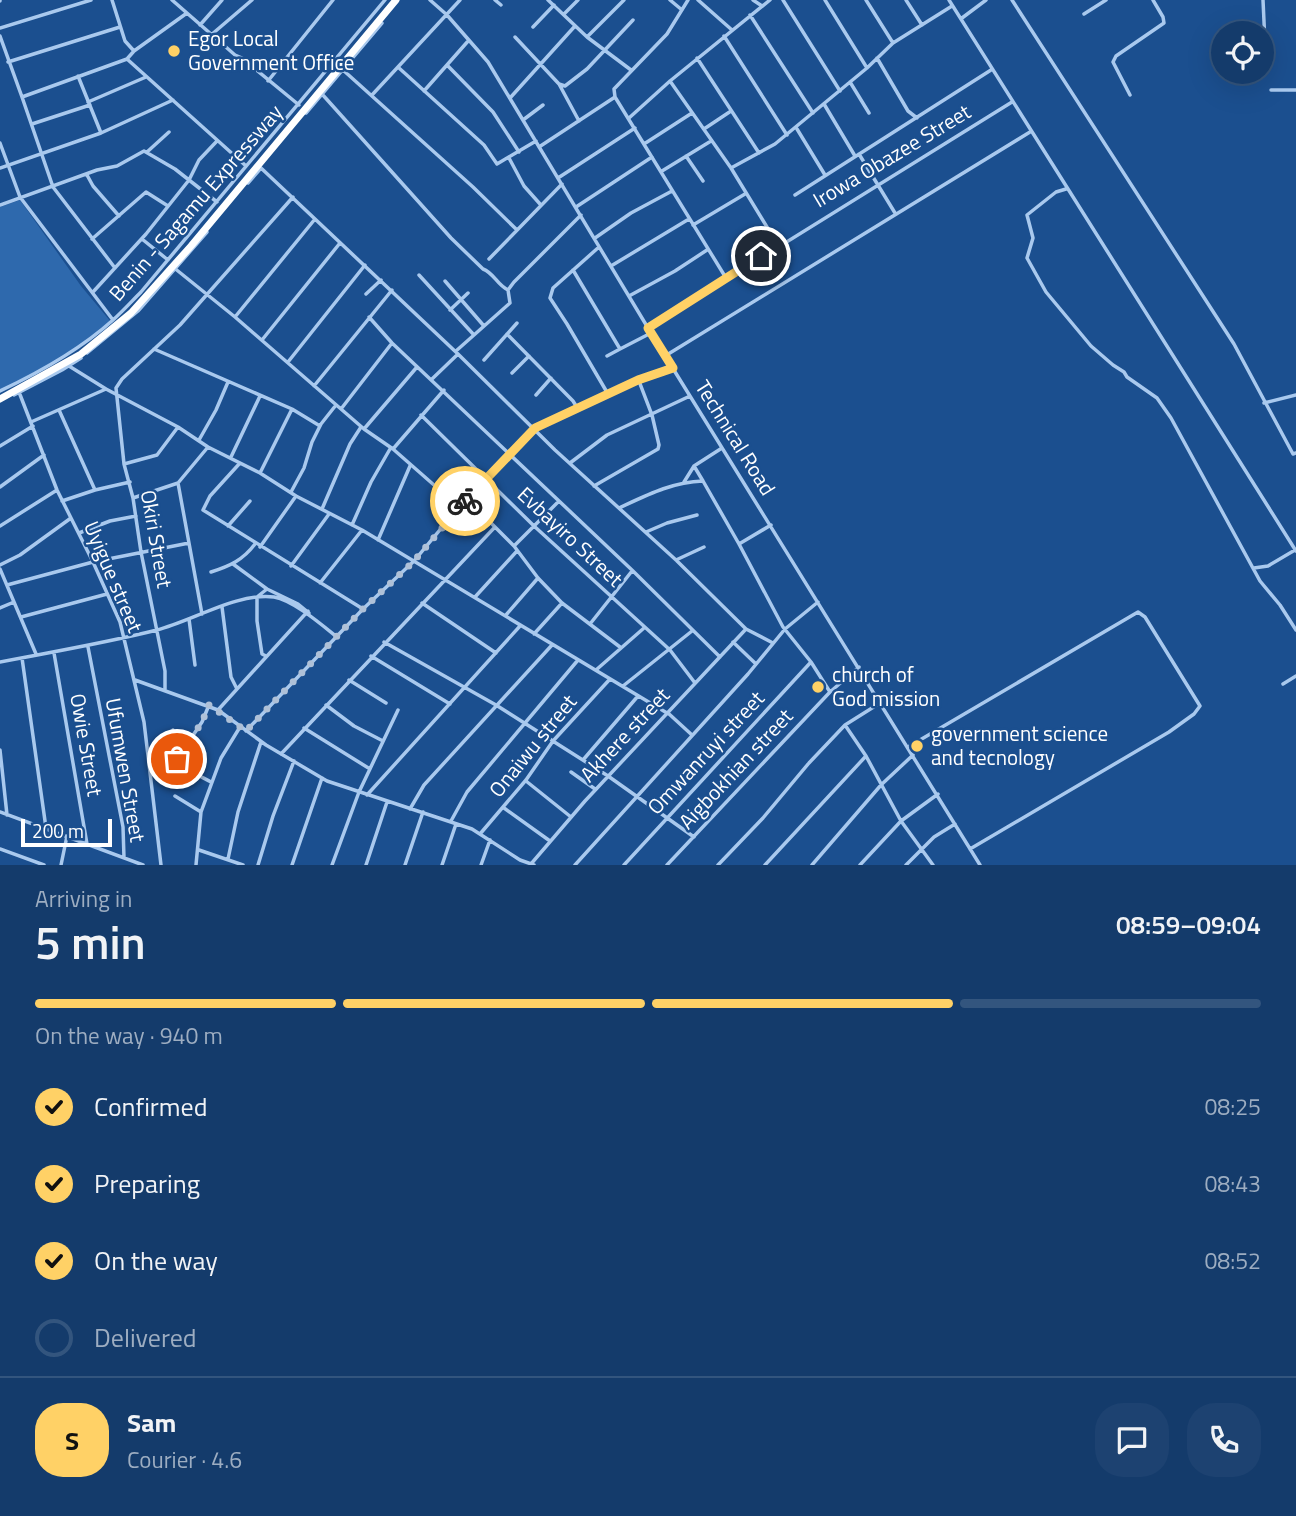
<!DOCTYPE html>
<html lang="en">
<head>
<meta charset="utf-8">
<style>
	:root { --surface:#143b6b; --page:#1d4271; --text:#f1f3f6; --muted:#9dadc1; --line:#33557e; --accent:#ffd166 }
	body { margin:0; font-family:"Titillium Web",sans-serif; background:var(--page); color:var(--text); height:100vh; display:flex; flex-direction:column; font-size:26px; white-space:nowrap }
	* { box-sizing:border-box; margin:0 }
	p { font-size:23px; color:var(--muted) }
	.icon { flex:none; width:38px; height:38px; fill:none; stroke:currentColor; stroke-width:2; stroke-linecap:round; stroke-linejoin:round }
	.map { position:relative; height:865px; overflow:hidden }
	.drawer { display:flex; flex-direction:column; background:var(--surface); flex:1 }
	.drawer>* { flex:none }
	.tools { position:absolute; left:1211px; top:21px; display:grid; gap:14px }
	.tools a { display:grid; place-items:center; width:63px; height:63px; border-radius:50%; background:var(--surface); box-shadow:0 7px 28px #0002,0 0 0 2px var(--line); font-size:35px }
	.scale { position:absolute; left:21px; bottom:18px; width:91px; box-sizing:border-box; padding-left:7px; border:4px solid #fff; border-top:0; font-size:19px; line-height:24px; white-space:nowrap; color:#fff; -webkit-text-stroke:5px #1b4f8f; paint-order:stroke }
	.pin { position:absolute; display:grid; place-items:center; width:60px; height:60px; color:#fff; margin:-30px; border:4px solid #fff; border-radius:50%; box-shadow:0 2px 7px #0007 }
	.courier { position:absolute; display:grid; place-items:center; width:70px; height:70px; margin:-35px; border:5px solid #ffd166; border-radius:50%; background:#fff; color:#222; box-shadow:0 2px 9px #0007 }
	.overview em { font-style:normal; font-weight:600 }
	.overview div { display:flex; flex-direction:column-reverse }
	.overview { display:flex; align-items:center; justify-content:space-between; height:119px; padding:0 35px }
	h1 { font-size:46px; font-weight:600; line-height:52px }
	.bar { display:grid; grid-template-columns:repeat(4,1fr); gap:10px 7px; align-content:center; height:84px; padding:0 35px }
	.bar i { height:9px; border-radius:5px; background:var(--line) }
	.bar .current { background:var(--accent) }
	.bar p { grid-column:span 4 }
	.line { display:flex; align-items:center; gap:18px; padding:0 35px; border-top:2px solid var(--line) }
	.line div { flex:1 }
	.round { display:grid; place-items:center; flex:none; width:74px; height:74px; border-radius:28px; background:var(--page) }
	ol { padding:0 35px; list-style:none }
	li { display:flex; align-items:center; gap:21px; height:77px }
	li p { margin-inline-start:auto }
	li .icon { padding:7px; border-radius:50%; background:var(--accent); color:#111; stroke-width:4 }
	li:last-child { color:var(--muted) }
	li i { width:38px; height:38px; border:4px solid var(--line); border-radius:50% }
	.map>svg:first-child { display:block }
	.green { fill:#2e69ad }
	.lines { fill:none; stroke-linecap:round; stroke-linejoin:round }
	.minor { stroke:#a9c9ee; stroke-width:3.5 }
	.highway { stroke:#fff; stroke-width:7 }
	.done { stroke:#afc1d8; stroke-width:7; stroke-dasharray:0 12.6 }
	.route { stroke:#ffd166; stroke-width:9 }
	.poi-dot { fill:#ffd166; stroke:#1b4f8f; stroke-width:2.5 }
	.labels { text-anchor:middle; stroke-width:5; stroke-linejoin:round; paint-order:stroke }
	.poi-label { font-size:21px; fill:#fff; stroke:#1b4f8f; text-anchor:start }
	.street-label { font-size:21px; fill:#fff; stroke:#1b4f8f }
</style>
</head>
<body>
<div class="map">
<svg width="1296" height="865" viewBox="0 0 1296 865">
	<rect width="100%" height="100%" fill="#1b4f8f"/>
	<path class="green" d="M 20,200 L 81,286 L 111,322 C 76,349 40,374 0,393 L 0,207 Z"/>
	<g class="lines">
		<path class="minor" d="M 112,0 L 125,41 L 134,51
			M 172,0 L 235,55 L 242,58 L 299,105
			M 430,0 L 447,15 L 488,62 L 651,333 L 980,865
			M 495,0 L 501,5
			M 548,0 L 587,37 L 631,70
			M 670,0 L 682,10
			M 688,0 L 667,34 L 614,89 L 615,97 L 726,278
			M 698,0 L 732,30
			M 753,0 L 762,6
			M 783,0 L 840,91
			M 825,0 L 867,68
			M 866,0 L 893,43
			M 906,0 L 922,25
			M 949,0 L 1296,551
			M 1012,0 L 1234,344 L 1293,454 L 1296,453
			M 1263,0 L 1265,43
			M 0,1 L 0,0
			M 564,14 L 578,0
			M 1084,14 L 1106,0
			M 750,15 L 813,113
			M 962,18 L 986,0
			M 200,25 L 222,0
			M 533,27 L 554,5
			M 0,28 L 91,0
			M 211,35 L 252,0
			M 0,36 L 22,97 L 127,59 L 134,51 L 187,13
			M 724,36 L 787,135
			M 515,37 L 559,84 L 565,86 L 587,69 L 633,20
			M 587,37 L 624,0
			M 697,58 L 759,153
			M 877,58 L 908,111 L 917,118
			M 127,59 L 246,166
			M 8,62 L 120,27
			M 447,65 L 493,112 L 519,152
			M 399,68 L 484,145 L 497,164 L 536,141
			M 343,70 L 473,187 L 517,230
			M 78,76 L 101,133
			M 268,81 L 333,0
			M 670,81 L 731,168 L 778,245
			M 850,82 L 869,113
			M 559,84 L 579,121
			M 1271,90 L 1296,90
			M 424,91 L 469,40
			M 322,94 L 451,238 L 483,269 C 494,273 497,285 508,290
			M 372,95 L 460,0
			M 1130,95 L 1113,62 L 1116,56 L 1164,23 L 1163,17 L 1153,0
			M 22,97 L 53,187 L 115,268
			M 510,98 L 575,26
			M 88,102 L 146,77
			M 824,104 L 855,156
			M 306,113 L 382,23
			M 629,118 L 670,81 L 770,0
			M 523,120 L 543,105
			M 32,124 L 90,105
			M 704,129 L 731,111
			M 797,129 L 825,175
			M 0,143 L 20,197 L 113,320
			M 644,144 L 692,113
			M 539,147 L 615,97
			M 147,152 L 169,132
			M 859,154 L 895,213
			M 686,156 L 703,181
			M 509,158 L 524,186 L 540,204
			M 0,168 L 101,133 L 173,100
			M 261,168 L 458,354 L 555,450 L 676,560 L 746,629 L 773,643
			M 731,168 L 775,144 L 867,68 L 893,43 L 952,6
			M 662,171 L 711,141
			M 87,175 L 93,186 L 119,216
			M 558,178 L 635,128
			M 248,183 L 261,168
			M 1066,189 L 1056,192 L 1027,215 L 1033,238 L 1027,258 L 1046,292 L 1091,346 L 1113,365 L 1124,372 L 1127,377 L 1157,398 L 1171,418 L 1260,581 L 1280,605 L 1296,630
			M 795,195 L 991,70
			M 0,205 L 97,170 L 117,166 L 144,151 L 175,169 L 217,202
			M 576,207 L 652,157
			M 693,225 L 745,194
			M 595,238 L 631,213 L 672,191
			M 92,239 L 146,192 L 168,206
			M 142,239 L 168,260
			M 599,247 L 553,288 L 550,298 L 567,324 L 608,394
			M 489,259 L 562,184
			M 611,266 L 689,219
			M 173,267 L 235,317 L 364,429 L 393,449 L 459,507 L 414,561 L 363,609 L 246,731
			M 573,270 L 620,349 L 651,333
			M 419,275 L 474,335
			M 445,281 L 484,326
			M 93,292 L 146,234 L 189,180 L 199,160 L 217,141
			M 366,294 L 381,280
			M 629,296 L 675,271 L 707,250
			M 450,310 L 468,293
			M 235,317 L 315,219
			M 369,317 L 392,343 L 633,571 L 720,657
			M 648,328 L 1012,102
			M 507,334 L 573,401 L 578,409
			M 262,340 L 340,243
			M 154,349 L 292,409 L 320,426
			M 456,351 L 510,303 L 508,290 L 514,282 L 581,215
			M 87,353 L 138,311 L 207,232
			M 607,356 L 620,349
			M 665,356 L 1030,132
			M 484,360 L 517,323
			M 288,362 L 365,265
			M 69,366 L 106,389 L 178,427 L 208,447 L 260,473 L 296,496 L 362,530 L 667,713
			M 512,373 L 529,356
			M 432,379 L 458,354
			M 314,386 L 392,290
			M 0,391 C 38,373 82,348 113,320 C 123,311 132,301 141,292 L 385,0
			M 19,392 L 57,490 L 93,562 L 120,622 L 144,722 L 161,865
			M 14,395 L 62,370 L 81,358
			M 536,395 L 551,378
			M 1264,403 L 1296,395
			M 341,409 L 392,343
			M 59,410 L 95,490
			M 421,415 L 534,526 L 670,650 L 695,683
			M 31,422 L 106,389
			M 364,429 L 417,367
			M 199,440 L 216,410 L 228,382
			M 0,446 L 33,426
			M 393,449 L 444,390
			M 231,457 L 260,396
			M 240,463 L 210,496 L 203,510 L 363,609
			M 570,463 L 607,435 L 690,396
			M 124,464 L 157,455 L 178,427
			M 694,466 L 722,448
			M 260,473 L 292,409
			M 684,482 L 694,466 L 703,481
			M 178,483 L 202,614
			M 594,486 L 658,449 L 659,445 L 652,415 L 639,381
			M 0,487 L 44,455
			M 291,492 L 304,468 L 312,442 L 321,424 L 336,405
			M 133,498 L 178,483 L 208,447
			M 467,499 L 514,546 L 538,578 L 562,603 L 620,647
			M 62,501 L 95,490 L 130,482
			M 459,507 L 535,428 L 638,380 L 673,368
			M 619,508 C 647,495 672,482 703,481 L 739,544 L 783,627 L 811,662 L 830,692
			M 322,509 L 350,444 L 361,427
			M 352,525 L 371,482 L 390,449
			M 0,526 L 57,490
			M 228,526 L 250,501
			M 646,532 L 667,523 L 697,515
			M 79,533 L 110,521 L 136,516
			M 378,540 L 410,466
			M 739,544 L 771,525
			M 514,546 L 559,501
			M 260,547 L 296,496
			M 676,560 L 704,547
			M 233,564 L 267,589 L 298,604 L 309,613
			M 0,565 L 20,555 L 71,518
			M 291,566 L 329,514
			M 1254,568 L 1268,566 L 1295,550
			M 0,569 L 36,654
			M 211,572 C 230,566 243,560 255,544
			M 320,583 L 362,530
			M 7,585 L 93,562 L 189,543
			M 475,597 L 517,551
			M 422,603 L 496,653
			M 222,607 L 231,677 L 237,689
			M 0,608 L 14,602
			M 506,615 L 538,578
			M 21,617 L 107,594
			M 189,619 L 195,665
			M 590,624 L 632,571
			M 534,634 L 562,603
			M 384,642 L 496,705 L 608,776 L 694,837
			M 733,642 L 756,664
			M 88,647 L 123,827 L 124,858
			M 54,653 L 87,844
			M 266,656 L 262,654 L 257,621 L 257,597 L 267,589
			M 371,656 L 450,704
			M 22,658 L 46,828
			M 0,662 C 52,652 105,643 157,630 C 192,621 239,592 274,597 C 293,600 322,625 337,637
			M 596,670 L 644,628
			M 135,680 L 218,710 L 266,745 L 327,781 L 472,829 L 520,860 L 534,865
			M 349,680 L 386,703
			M 1283,684 L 1296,676
			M 623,686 L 692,631
			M 165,689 L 165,671 L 141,552 L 133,498 L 124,464 L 116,388 L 122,379 L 180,325 L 293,197
			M 326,705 L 354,726 L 383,741
			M 218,710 L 308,611
			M 668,713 L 692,735
			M 845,725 L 866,756 L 901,821 L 933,865
			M 304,728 L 370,769
			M 173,730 C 174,766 181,766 211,782
			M 908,747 L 1138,612 L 1145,617 L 1200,706 L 1194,714 L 1169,732 L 970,849
			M 0,750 L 7,815
			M 281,754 L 494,528
			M 177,759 L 202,722 L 209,705
			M 583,760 L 638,696
			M 571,772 L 595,789
			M 526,781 L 571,817
			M 367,795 L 520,626
			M 175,796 L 201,812
			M 504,808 L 550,841
			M 410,809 L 424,785 L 552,645
			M 0,812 L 143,865
			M 451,821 L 467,792 L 578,660
			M 480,834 L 526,780 L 553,741 L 610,679
			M 0,849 L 44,865
			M 199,850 L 243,865
			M 228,859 L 238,812 L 261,742
			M 531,864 L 585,801 L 746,629
			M 61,865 L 67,836
			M 196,865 L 201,812 L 221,758 L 240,727
			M 258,865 L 273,816 L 294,761
			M 292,865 L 322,778
			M 332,865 L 359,792 L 398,710
			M 366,865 L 387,802
			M 405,865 L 423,812
			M 442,865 L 456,824
			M 481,865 L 490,840
			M 575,865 L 748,674 L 785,629 L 818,602
			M 624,865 L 811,662
			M 667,865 L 830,692 L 859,667
			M 718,865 L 763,818 L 809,763 L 845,725 L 880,703
			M 765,865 L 866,756
			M 812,865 L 881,785 L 913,755
			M 860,865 L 901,821 L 938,794
			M 906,865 L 934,837 L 955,824"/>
		<path class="highway" d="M 0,399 L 81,354 L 131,313 L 191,246 L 396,0"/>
	</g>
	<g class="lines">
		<path class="done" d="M 177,759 L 202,722 L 209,705 L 246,731 L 363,609 L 414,561 L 465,501"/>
		<path class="route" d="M 465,501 L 535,428 L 638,380 L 673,368 L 648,328 L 761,256"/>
	</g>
	<g class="poi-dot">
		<circle cx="174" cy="51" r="7"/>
		<circle cx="818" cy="687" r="7"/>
		<circle cx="917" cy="746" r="7"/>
	</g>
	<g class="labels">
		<g class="poi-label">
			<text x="188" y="46">Egor Local<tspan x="188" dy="24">Government Office</tspan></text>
			<text x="832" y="682">church of<tspan x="832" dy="24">God mission</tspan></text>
			<text x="931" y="741">government science<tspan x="931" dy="24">and tecnology</tspan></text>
		</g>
		<g class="street-label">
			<text transform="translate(892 156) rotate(-31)" y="7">Irowa Obazee Street</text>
			<text transform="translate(196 203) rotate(-49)" y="7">Benin - Sagamu Expressway</text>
			<text transform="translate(735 438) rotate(58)" y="7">Technical Road</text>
			<text transform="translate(570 537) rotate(43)" y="7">Evbayiro Street</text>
			<text transform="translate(156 539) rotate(80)" y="7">Okiri Street</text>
			<text transform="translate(113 577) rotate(67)" y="7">Uyigue street</text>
			<text transform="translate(625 735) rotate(-47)" y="7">Akhere street</text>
			<text transform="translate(86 745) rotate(80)" y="7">Owie Street</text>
			<text transform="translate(533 746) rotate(-51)" y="7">Onaiwu street</text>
			<text transform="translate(706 753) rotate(-47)" y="7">Omwanruyi street</text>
			<text transform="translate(736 769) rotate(-47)" y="7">Aigbokhian street</text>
			<text transform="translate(125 770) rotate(80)" y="7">Ufumwen Street</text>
		</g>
	</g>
</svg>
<div class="tools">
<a><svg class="icon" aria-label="locate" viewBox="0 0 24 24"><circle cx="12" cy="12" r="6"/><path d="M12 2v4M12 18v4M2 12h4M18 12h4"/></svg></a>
</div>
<div class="scale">200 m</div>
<div class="pin" style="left:177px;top:759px;background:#ea580c"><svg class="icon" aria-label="bag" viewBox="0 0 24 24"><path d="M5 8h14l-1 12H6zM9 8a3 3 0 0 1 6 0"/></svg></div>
<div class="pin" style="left:761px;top:256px;background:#1f2937"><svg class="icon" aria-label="home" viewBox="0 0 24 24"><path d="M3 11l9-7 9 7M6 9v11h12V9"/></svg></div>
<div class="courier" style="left:465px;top:501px"><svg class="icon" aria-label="bike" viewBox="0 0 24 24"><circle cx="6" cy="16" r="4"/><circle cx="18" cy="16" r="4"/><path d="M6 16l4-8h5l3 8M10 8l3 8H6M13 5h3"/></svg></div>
</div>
<section class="drawer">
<div class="overview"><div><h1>5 min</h1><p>Arriving in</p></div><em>08:59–09:04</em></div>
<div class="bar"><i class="current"></i><i class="current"></i><i class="current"></i><i></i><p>On the way · 940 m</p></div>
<ol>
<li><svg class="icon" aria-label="check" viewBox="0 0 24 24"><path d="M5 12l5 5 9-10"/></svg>Confirmed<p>08:25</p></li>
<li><svg class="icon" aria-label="check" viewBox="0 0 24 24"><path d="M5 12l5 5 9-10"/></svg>Preparing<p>08:43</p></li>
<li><svg class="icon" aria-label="check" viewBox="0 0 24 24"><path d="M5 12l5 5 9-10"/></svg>On the way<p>08:52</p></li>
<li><i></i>Delivered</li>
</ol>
<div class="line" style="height:126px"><b class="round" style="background:var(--accent);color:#111">S</b><div><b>Sam</b><p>Courier · 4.6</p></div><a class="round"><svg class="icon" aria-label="chat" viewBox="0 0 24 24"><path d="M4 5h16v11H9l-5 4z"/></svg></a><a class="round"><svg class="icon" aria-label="phone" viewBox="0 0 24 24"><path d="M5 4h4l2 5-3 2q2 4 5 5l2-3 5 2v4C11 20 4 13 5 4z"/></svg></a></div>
</section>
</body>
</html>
